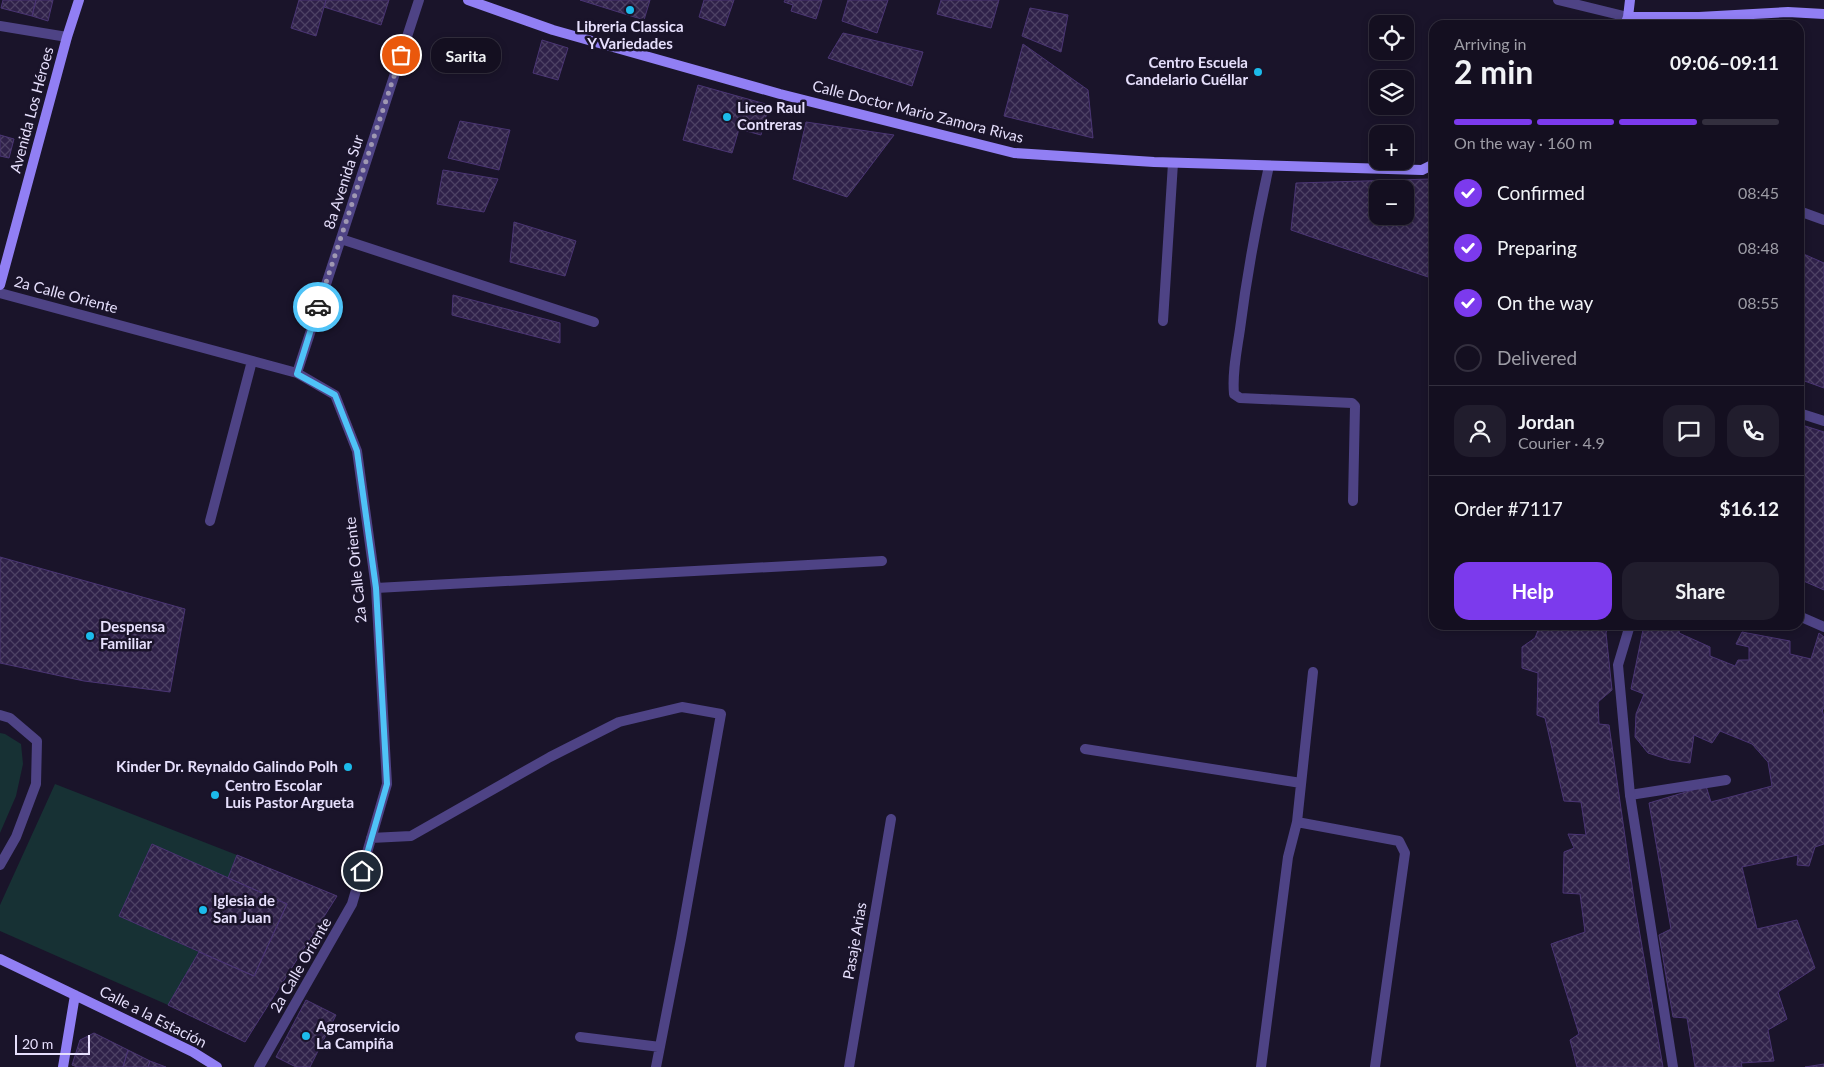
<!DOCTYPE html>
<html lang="en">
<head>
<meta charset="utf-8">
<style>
	:root { --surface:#140f20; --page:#211d2d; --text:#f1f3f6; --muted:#9d9ca5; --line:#332f3e; --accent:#7c3aed }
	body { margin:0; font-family:Lato,sans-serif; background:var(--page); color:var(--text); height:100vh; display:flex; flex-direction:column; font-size:19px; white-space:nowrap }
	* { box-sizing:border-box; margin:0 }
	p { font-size:16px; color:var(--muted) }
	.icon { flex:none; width:28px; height:28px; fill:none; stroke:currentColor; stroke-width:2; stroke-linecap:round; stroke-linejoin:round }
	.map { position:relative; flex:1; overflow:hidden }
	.panel { position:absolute; left:1429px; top:20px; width:375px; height:610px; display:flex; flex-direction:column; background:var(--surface); border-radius:15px; box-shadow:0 2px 8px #0003,0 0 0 1px var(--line) }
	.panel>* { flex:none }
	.fabs { position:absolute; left:1369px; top:15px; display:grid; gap:10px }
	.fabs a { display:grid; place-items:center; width:45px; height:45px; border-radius:10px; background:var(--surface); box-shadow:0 2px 8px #0003,0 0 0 1px var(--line); font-size:25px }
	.scale { position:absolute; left:15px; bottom:12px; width:75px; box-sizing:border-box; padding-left:5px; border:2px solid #e6dffc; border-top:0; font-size:14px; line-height:18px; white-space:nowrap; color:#e6dffc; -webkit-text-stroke:4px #1a142a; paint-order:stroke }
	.pin { position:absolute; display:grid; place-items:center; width:42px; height:42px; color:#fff; margin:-21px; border:2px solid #fff; border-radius:50%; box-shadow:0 1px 5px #0007 }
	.courier { position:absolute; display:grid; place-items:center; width:50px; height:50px; margin:-25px; border:4px solid #4fc3f7; border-radius:50%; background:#fff; color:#222; box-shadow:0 1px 6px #0007 }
	.bubble { position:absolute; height:35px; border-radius:15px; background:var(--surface); box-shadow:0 2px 8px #0003,0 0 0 1px var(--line); font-size:16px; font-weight:700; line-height:35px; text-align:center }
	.head em { font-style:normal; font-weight:700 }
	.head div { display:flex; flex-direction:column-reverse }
	.head { display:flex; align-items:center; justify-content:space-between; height:85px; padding:0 25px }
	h1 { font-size:32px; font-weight:700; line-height:38px }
	.bar { display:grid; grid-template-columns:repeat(4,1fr); gap:8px 5px; align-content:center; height:60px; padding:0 25px }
	.bar i { height:6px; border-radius:4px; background:var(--line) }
	.bar .active { background:var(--accent) }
	.bar p { grid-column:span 4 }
	.line { display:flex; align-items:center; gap:12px; padding:0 25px; border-top:1px solid var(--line) }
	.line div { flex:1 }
	.round { display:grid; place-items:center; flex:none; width:52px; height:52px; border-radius:15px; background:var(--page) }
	ol { padding:0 25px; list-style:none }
	li { display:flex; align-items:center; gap:15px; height:55px }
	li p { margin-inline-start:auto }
	li .icon { padding:5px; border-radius:50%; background:var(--accent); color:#fff; stroke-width:4 }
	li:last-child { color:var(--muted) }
	li i { width:28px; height:28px; border:2px solid var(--line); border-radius:50% }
	.button { display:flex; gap:10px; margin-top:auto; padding:10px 25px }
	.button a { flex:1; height:58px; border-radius:15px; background:var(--accent); color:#fff; font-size:20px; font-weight:700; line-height:58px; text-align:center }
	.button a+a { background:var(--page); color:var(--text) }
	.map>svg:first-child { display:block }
	.green { fill:#173134 }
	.building { fill:url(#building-cross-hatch); stroke:#4a3573; fill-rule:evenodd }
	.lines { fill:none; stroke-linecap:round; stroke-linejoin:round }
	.lane { stroke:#4e4385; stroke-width:10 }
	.street { stroke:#4e4385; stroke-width:10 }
	.secondary { stroke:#917ff4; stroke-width:10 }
	.done { stroke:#9f98b2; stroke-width:5; stroke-dasharray:0 9 }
	.route { stroke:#4fc3f7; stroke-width:6 }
	.poi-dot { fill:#1cbbeb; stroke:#1a142a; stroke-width:2 }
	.labels { text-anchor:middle; stroke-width:5; stroke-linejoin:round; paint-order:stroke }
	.poi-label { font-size:15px; font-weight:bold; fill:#e6dffc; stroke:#1a142a; text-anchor:start }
	.street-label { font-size:15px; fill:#e6dffc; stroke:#1a142a }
</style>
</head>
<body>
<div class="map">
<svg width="1824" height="1067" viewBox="0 0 1824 1067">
	<defs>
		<pattern id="building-cross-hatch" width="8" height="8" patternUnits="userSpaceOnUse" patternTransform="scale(1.25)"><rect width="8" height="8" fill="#2f2149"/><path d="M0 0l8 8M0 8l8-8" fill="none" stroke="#4d4164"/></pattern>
	</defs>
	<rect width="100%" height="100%" fill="#1a142a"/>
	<path class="green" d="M 0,733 L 5,734 L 21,744 L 23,764 L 16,796 L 0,833 Z
		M 55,784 L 237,855 L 228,878 L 152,844 L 119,916 L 199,952 L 168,1005 L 0,931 L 0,905 Z"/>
	<path class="building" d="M 3,0 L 36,0 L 32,16 L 1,8 Z
		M 36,0 L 53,0 L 48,21 L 32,16 Z
		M 299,0 L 326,0 L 316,36 L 291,28 Z
		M 326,0 L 389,0 L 381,25 L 324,7 Z
		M 580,0 L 650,0 L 644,20 Z
		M 704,0 L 734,0 L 725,26 L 699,17 Z
		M 785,0 L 822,0 L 816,19 L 791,11 L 793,5 L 784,2 Z
		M 848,0 L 888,0 L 877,33 L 842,21 Z
		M 941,0 L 999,0 L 991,28 L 937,14 Z
		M 1030,8 L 1068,15 L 1061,52 L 1022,36 Z
		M 843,33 L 923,52 L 912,86 L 828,58 Z
		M 542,40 L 568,48 L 558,80 L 533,73 Z
		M 1023,44 L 1088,90 L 1093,138 L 1004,116 Z
		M 698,85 L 769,105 L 761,135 L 739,129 L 732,153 L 683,140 Z
		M 460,121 L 510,130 L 499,170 L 448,158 Z
		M 806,122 L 894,135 L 847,197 L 793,179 Z
		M 0,135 L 14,139 L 9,158 L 0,156 Z
		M 443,170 L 498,179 L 484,212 L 437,204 Z
		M 1431,179 L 1428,277 L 1291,230 L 1296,183 ZM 1378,189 L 1405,189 L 1405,216 L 1378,216 Z
		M 514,222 L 576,241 L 565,276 L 510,262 Z
		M 1799,252 L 1824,263 L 1824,388 L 1799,379 Z
		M 453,295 L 560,323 L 560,343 L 452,315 Z
		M 1799,424 L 1824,432 L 1824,590 L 1799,579 Z
		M 0,557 L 185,609 L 170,692 L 84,681 L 0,663 Z
		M 1540,625 L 1608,625 L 1606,633 L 1612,690 L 1598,702 L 1599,724 L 1609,725 L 1635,906 L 1663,1067 L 1577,1067 L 1570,1040 L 1579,1034 L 1551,944 L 1585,932 L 1580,894 L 1563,893 L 1564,852 L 1574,848 L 1568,834 L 1586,835 L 1581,802 L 1564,801 L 1545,718 L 1537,715 L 1538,673 L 1522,668 L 1522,647 L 1535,638 Z
		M 1644,625 L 1680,625 L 1679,633 L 1710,647 L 1710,656 L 1735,666 L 1738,660 L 1749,660 L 1749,647 L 1736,644 L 1742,632 L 1790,641 L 1790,654 L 1811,659 L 1819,633 L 1824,637 L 1824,709 L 1822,709 L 1824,717 L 1824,844 L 1815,847 L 1809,866 L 1797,865 L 1798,855 L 1742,867 L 1757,929 L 1797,920 L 1815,968 L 1778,992 L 1787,1019 L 1768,1030 L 1774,1061 L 1741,1063 L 1742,1067 L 1695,1067 L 1687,1018 L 1673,1017 L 1659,935 L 1671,929 L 1649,803 L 1706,786 L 1711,802 L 1772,786 L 1768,762 L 1752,744 L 1720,731 L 1712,743 L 1694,735 L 1690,763 L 1670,760 L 1648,753 L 1635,737 L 1636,714 L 1644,694 L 1631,689 Z
		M 152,844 L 287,904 L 254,976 L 119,916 Z
		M 237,855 L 337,896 L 245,1042 L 168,1005 L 199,952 L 254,976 L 287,904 L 228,878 Z
		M 306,1000 L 336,1015 L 310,1067 L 296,1067 L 276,1057 Z
		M 94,1033 L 128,1050 L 123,1067 L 77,1067 L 72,1065 L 80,1040 Z
		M 128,1050 L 150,1061 L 148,1067 L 123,1067 Z
		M 150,1061 L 166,1067 L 148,1067 Z
		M 1824,1064 L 1824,1067 L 1805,1067 Z"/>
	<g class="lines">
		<path class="lane" d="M 1163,321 L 1173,163
			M 1630,795 L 1726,780"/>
		<path class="street" d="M 1558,0 L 1628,17
			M 0,26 L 67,37
			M 1269,166 C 1257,220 1247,274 1240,329 C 1237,350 1232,372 1234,394 L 1240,398 L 1352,403 L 1355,406 L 1353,501
			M 1799,211 L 1824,220
			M 341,239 L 594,322
			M 0,293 L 297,373 L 335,395 L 357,451 L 376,588 L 387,784 L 352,904 L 259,1067
			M 297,373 L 419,0
			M 1799,413 L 1824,421
			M 210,521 L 252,361
			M 376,588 L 882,561
			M 1799,616 L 1824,627
			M 1630,625 L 1618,665 L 1630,795 L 1673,1067
			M 0,715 L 10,718 L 37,741 L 36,784 L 16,837 L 0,865
			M 1085,749 L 1301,783
			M 1297,822 L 1313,672
			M 371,838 L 411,836 L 550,757 L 619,722 L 682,707 L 721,714 L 681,939 L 656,1067
			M 580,1037 L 660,1047
			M 849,1067 L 891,819
			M 1261,1067 L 1288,857 L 1297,822 L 1399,841 L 1405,853 L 1375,1067"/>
		<path class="secondary" d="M 468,0 L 553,30 L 780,94 L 1014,153 L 1154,162 L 1422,170 L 1434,164
			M 1628,17 L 1699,17 L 1788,12 L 1824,14
			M 1625,25 L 1628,17 L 1630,0
			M 0,285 L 67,37 L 79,0
			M 0,959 L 193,1052 L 217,1067
			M 63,1067 L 75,995"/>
	</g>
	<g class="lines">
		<path class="done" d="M 318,307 L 401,55"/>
		<path class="route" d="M 318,307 L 297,374 L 335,395 L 357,451 L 376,588 L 387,784 L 362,871"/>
	</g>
	<g class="poi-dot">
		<circle cx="630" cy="10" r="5"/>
		<circle cx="1258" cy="72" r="5"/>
		<circle cx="727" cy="117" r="5"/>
		<circle cx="90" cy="636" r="5"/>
		<circle cx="348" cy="767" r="5"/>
		<circle cx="215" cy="795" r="5"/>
		<circle cx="203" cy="910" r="5"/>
		<circle cx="306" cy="1036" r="5"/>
	</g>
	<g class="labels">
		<g class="poi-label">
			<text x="630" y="32" text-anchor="middle">Libreria Classica<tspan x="630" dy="17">Y Variedades</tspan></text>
			<text x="1248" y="68" text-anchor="end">Centro Escuela<tspan x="1248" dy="17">Candelario Cuéllar</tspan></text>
			<text x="737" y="113">Liceo Raul<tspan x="737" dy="17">Contreras</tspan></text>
			<text x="100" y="632">Despensa<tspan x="100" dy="17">Familiar</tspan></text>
			<text x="338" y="772" text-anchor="end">Kinder Dr. Reynaldo Galindo Polh</text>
			<text x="225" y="791">Centro Escolar<tspan x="225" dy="17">Luis Pastor Argueta</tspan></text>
			<text x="213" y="906">Iglesia de<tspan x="213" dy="17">San Juan</tspan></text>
			<text x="316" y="1032">Agroservicio<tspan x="316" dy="17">La Campiña</tspan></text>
		</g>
		<g class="street-label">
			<text transform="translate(32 110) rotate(-75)" y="5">Avenida Los Héroes</text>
			<text transform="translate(918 112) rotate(14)" y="5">Calle Doctor Mario Zamora Rivas</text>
			<text transform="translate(344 182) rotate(-72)" y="5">8a Avenida Sur</text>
			<text transform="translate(66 295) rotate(15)" y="5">2a Calle Oriente</text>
			<text transform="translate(356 570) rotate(-96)" y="5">2a Calle Oriente</text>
			<text transform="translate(855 941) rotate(-80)" y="5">Pasaje Arias</text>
			<text transform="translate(301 965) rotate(-60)" y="5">2a Calle Oriente</text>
			<text transform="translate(153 1017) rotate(27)" y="5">Calle a la Estación</text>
		</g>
	</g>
</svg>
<div class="fabs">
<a><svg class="icon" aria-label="locate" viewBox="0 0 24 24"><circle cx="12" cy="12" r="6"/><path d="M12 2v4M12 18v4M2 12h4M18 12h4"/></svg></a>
<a><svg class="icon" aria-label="layers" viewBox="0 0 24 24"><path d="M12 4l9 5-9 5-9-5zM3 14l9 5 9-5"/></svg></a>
<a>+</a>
<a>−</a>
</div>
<div class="scale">20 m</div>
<div class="pin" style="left:401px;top:55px;background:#ea580c"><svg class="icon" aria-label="bag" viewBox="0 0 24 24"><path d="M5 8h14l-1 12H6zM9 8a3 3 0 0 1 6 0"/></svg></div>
<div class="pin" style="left:362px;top:871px;background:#1f2937"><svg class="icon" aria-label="home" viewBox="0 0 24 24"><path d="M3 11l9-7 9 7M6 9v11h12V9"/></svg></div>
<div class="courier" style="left:318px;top:307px"><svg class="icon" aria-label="car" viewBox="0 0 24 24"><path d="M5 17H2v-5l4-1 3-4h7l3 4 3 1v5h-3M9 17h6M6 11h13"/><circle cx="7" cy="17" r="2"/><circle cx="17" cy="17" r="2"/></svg></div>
<div class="bubble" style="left:431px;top:38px;width:70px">Sarita</div>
<section class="panel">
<div class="head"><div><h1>2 min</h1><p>Arriving in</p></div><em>09:06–09:11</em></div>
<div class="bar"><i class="active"></i><i class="active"></i><i class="active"></i><i></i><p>On the way · 160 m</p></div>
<ol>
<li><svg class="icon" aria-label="check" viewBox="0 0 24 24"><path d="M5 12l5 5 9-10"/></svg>Confirmed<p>08:45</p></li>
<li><svg class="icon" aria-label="check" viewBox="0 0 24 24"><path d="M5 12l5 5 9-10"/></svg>Preparing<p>08:48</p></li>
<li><svg class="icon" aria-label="check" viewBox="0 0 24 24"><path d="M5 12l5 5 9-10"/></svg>On the way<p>08:55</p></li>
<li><i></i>Delivered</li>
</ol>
<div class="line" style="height:90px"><a class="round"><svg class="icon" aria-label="person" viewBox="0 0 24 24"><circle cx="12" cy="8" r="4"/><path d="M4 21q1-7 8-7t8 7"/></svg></a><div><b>Jordan</b><p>Courier · 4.9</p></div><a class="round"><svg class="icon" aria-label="chat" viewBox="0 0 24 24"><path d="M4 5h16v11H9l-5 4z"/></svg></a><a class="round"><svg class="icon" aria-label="phone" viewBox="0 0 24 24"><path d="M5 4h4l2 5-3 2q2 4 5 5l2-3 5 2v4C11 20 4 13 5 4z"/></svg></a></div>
<div class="line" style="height:65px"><div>Order #7117</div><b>$16.12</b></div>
<div class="button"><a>Help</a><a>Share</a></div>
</section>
</div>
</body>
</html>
